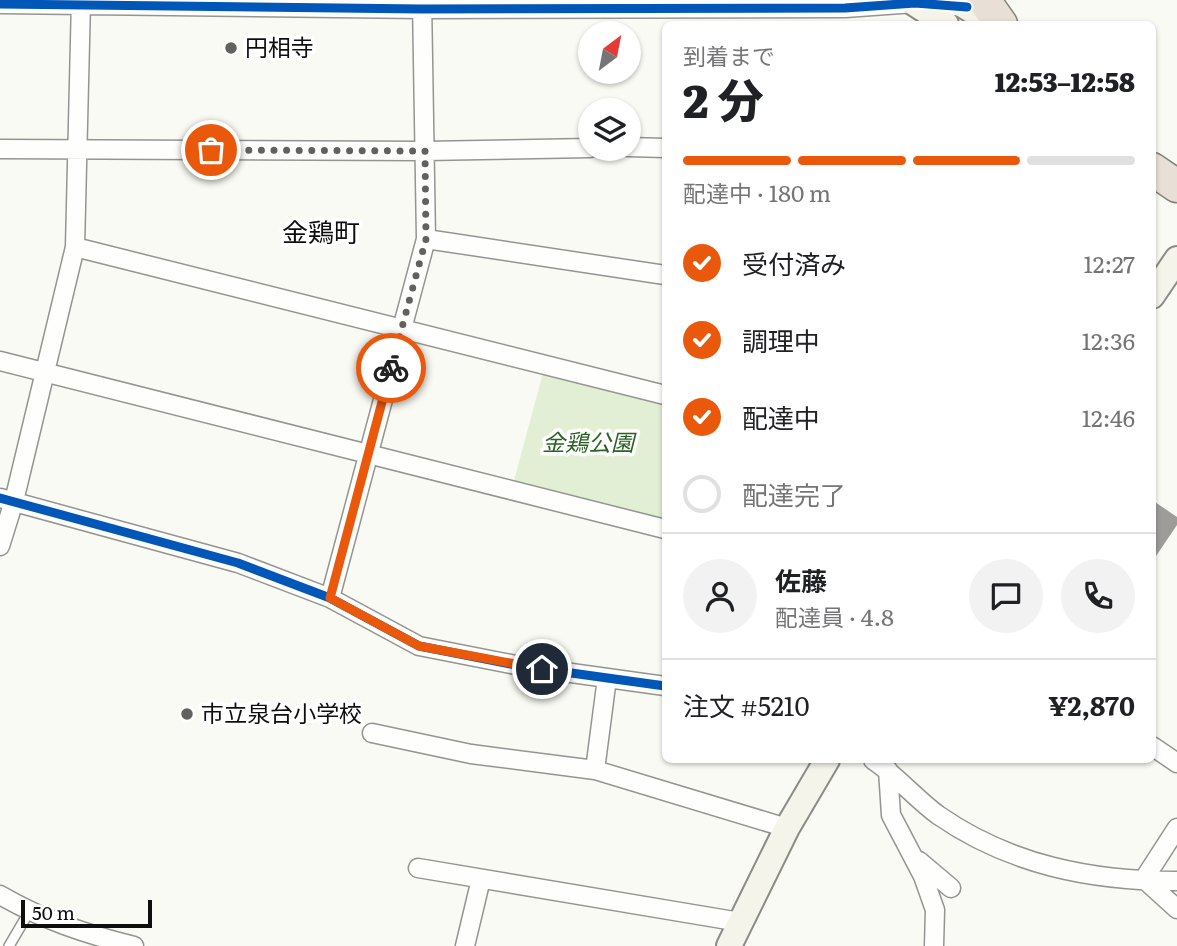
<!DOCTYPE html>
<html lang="ja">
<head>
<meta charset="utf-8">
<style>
	:root { --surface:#fff; --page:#f2f2f2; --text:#202124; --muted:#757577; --line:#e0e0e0; --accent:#ea580c }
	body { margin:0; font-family:Literata,"Noto Sans JP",serif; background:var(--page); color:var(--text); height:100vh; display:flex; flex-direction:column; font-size:26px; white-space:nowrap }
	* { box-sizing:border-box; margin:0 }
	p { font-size:23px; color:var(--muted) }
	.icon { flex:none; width:38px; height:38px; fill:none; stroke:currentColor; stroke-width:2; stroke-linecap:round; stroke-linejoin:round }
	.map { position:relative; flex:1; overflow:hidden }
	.side { position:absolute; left:662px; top:21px; width:494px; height:742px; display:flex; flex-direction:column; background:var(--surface); border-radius:10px; box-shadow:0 2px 5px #0004 }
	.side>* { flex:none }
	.needle { width:46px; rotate:32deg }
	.controls { position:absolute; left:578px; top:21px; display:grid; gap:14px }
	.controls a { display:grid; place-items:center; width:63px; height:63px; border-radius:50%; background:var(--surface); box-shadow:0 2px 5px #0004; font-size:35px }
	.scale { position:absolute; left:21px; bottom:18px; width:131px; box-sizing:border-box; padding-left:7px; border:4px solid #0e0e0e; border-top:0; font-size:19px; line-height:24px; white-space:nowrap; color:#0e0e0e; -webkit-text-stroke:5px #fff; paint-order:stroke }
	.pin { position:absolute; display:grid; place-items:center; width:60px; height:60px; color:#fff; margin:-30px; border:4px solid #fff; border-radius:50%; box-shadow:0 2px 7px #0007 }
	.courier { position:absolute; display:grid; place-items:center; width:70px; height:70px; margin:-35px; border:5px solid #ea580c; border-radius:50%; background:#fff; color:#222; box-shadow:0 2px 9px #0007 }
	.summary em { font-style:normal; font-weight:800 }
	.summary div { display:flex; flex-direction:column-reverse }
	.summary { display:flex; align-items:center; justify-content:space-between; height:119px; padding:0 21px }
	h1 { font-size:46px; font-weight:800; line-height:52px }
	.bar { display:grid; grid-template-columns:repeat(4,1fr); gap:10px 7px; align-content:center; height:84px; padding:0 21px }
	.bar i { height:9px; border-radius:5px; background:var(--line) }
	.bar .selected { background:var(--accent) }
	.bar p { grid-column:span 4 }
	.line { display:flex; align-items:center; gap:18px; padding:0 21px; border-top:2px solid var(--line) }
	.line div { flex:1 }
	.round { display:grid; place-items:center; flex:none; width:74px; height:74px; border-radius:37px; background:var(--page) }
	ol { padding:0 21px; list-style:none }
	li { display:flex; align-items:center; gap:21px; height:77px }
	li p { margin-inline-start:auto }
	li .icon { padding:7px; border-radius:50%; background:var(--accent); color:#fff; stroke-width:4 }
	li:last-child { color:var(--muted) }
	li i { width:38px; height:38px; border:4px solid var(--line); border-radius:50% }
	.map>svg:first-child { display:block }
	.green { fill:#e2efd5 }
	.building { fill:#9e9c99 }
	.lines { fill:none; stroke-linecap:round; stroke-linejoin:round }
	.lane-casing { stroke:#949492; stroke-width:12 }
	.street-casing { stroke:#949492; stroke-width:21 }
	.secondary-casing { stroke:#8b8b88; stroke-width:28 }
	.highway-casing { stroke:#82827f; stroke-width:35 }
	.lane { stroke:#fefefd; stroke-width:9 }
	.street { stroke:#fefefd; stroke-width:18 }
	.secondary { stroke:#f4f4eb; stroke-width:24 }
	.highway { stroke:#e8e0d7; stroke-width:32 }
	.cycleway-casing { stroke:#fff; stroke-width:13 }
	.cycleway { stroke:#0057b8; stroke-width:9 }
	.done { stroke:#61615e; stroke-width:7; stroke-dasharray:0 12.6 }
	.route { stroke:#ea580c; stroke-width:9 }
	.poi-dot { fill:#61615e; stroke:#fff; stroke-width:2.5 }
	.labels { text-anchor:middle; stroke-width:7; stroke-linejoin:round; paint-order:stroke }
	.poi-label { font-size:23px; fill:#0e0e0e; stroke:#fff; text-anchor:start }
	.park-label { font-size:23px; font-style:italic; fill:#2a6222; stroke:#fff }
	.quarter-label { font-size:26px; fill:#0e0e0e; stroke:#fff }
</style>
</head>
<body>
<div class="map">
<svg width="1177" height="946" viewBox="0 0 1177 946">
	<rect width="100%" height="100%" fill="#fafaf4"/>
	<path class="green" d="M 543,373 L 665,405 L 665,521 L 513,484 Z"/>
	<path class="building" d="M 1152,500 L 1177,517 L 1177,525 L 1152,562 Z"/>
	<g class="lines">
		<defs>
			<path id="lane" d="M 9,946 L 29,912"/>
			<path id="street" d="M 0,4 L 422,9 L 845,8 L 915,3 L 967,7
				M 628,147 L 665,148
				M 0,149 L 425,151 L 590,148
				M 426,239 L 665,275
				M 75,247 L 665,395
				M 0,361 L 665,529
				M 0,498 L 238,563 L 330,598 L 419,646 L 521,666 L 665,686
				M 0,546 L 14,501 L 75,247 L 81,0
				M 330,598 L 426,239 L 422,0
				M 372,733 L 471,754 L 595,770 L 787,828
				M 1152,746 L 1177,763
				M 873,760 C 897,776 915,798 938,815 C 1010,865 1091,881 1177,881
				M 595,770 L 607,678
				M 888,770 L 891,815 L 923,876 L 935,910 L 934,946
				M 919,861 L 951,888
				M 418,868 L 740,922
				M 1144,879 L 1177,828
				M 1144,879 L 1177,909
				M 0,895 C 43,920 86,934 134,946
				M 465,946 L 481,879"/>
			<path id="secondary" d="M 909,0 L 946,24
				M 955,0 L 993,24
				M 1152,296 L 1177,259
				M 729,946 L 787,828 L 827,760"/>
			<path id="highway" d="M 984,0 L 1001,24
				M 1152,169 L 1177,186"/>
		</defs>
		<use href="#lane" class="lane-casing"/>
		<use href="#street" class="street-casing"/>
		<use href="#secondary" class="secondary-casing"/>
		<use href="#highway" class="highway-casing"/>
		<use href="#lane" class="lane"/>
		<use href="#street" class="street"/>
		<use href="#secondary" class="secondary"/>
		<use href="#highway" class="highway"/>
		<defs>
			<path id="cycleway" d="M 0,4 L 422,9 L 845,8 L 915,3 L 967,7
				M 0,498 L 238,563 L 330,598 L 419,646 L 521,666 L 665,686"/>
		</defs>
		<use href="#cycleway" class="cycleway-casing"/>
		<use href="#cycleway" class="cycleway"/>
	</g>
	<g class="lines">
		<path class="done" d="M 211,150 L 425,151 L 426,239 L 391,368"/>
		<path class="route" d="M 391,368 L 330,598 L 419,646 L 542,669"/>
	</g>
	<g class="poi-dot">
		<circle cx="231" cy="48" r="7"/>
		<circle cx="187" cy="714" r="7"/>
	</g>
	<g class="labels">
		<g class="poi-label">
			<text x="245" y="56">円相寺</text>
			<text x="201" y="722">市立泉台小学校</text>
		</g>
		<g class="park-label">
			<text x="588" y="451">金鶏公園</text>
		</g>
		<g class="quarter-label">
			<text x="321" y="242">金鶏町</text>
		</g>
	</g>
</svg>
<div class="controls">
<a><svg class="needle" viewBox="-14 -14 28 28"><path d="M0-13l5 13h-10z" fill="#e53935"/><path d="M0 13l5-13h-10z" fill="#757577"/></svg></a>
<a><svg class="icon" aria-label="layers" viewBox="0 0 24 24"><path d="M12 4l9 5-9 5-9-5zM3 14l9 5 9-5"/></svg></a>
</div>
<div class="scale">50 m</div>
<div class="pin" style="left:211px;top:150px;background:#ea580c"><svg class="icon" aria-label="bag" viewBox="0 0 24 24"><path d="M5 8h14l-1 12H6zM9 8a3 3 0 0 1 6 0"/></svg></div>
<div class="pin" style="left:542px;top:669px;background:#1f2937"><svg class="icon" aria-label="home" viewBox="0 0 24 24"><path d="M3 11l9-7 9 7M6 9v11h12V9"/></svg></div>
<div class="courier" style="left:391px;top:368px"><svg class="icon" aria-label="bike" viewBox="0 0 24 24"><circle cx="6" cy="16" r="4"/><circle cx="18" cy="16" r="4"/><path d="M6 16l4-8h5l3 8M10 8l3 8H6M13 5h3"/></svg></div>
<section class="side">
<div class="summary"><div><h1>2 分</h1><p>到着まで</p></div><em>12:53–12:58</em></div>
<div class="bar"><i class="selected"></i><i class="selected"></i><i class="selected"></i><i></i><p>配達中 · 180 m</p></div>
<ol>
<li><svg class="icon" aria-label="check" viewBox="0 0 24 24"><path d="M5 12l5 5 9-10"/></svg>受付済み<p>12:27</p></li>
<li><svg class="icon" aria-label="check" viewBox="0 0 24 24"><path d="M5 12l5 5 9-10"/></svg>調理中<p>12:36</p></li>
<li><svg class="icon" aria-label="check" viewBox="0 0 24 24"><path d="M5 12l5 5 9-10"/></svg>配達中<p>12:46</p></li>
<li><i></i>配達完了</li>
</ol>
<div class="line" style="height:126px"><a class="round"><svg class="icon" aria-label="person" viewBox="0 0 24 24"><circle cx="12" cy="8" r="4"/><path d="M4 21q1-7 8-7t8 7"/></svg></a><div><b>佐藤</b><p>配達員 · 4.8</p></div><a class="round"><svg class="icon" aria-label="chat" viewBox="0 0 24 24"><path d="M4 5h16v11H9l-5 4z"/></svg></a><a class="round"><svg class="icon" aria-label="phone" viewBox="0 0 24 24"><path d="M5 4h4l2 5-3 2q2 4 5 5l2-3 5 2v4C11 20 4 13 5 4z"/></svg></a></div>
<div class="line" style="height:91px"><div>注文 #5210</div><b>¥2,870</b></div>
</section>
</div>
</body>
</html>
